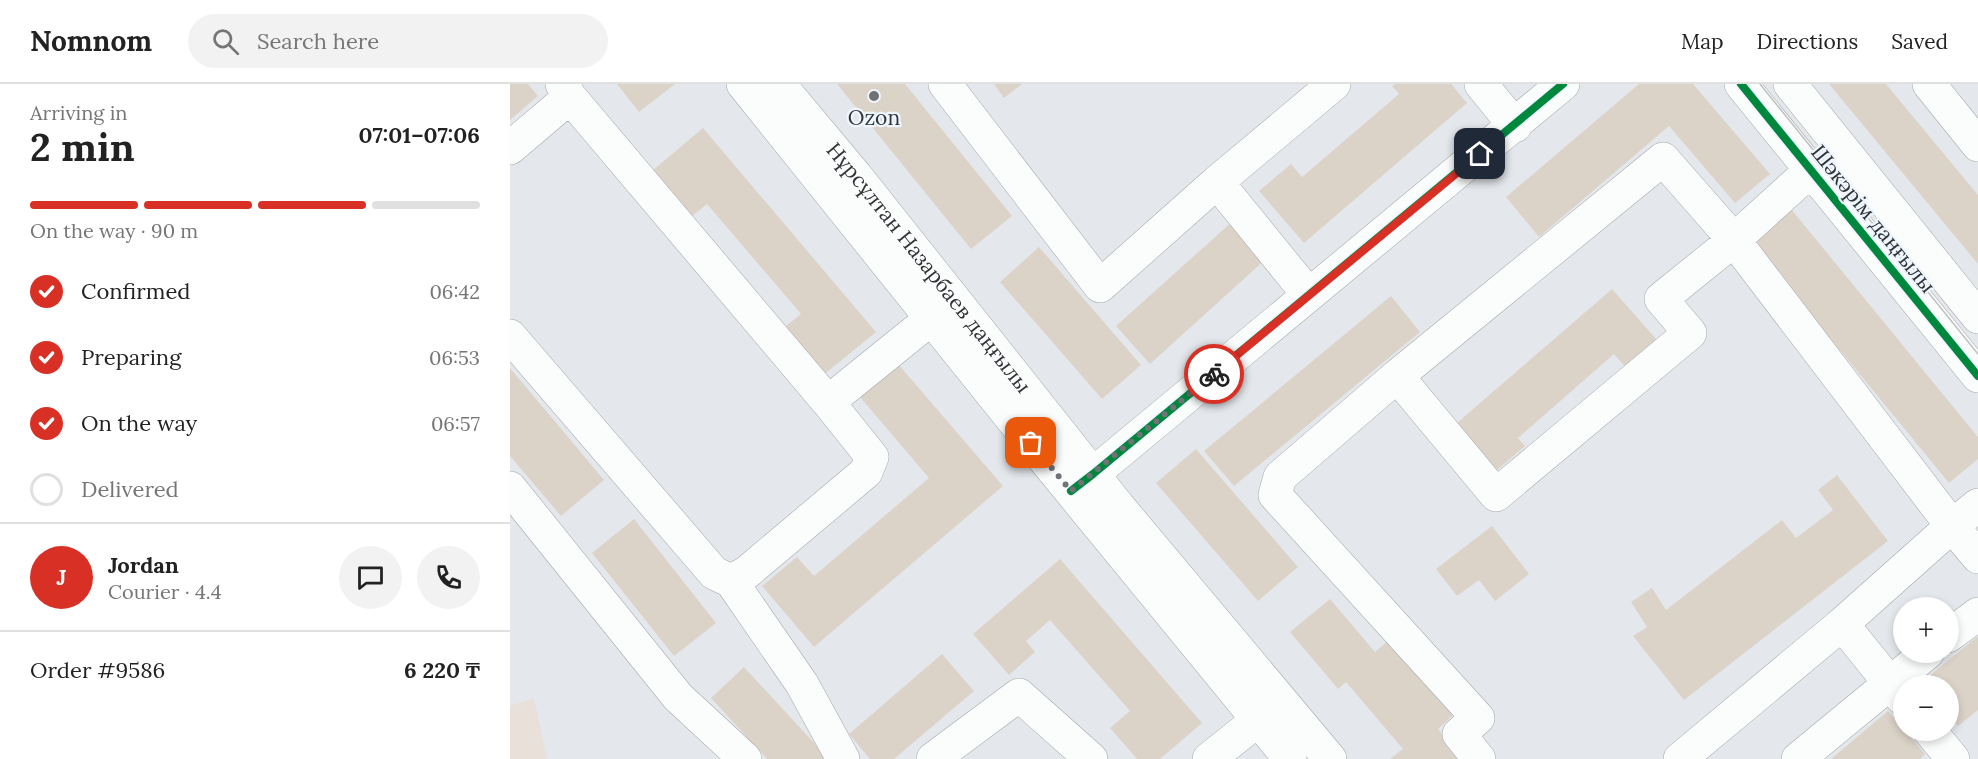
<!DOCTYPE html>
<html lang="en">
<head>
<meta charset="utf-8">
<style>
	:root { --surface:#fff; --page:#f2f2f2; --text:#222; --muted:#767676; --line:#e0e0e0; --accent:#d93025 }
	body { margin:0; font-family:Lora,serif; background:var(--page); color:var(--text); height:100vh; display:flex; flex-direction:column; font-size:22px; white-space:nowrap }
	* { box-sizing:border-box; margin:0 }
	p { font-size:20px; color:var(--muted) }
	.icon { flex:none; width:33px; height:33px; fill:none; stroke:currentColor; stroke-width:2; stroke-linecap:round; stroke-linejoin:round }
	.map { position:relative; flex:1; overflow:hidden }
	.panel { display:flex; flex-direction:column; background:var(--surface); width:510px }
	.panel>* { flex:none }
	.tools { position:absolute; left:1383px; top:513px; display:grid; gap:12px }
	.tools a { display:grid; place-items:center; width:66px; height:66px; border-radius:50%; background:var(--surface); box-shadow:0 3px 9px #0003; font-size:30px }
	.pin { position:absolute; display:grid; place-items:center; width:51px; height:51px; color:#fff; margin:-26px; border-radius:12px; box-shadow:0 3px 9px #0006 }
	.courier { position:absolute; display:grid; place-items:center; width:60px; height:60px; margin:-30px; border:4px solid #d93025; border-radius:50%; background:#fff; color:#222; box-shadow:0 2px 8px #0007 }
	.headline em { font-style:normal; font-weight:700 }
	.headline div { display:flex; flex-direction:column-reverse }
	.headline { display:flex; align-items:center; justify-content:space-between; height:102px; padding:0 30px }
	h1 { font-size:39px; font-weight:700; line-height:45px }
	.bar { display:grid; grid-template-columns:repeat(4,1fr); gap:9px 6px; align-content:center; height:72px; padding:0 30px }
	.bar i { height:8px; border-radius:4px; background:var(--line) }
	.bar .current { background:var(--accent) }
	.bar p { grid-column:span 4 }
	.line { display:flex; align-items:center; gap:15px; padding:0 30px; border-top:2px solid var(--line) }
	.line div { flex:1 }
	.round { display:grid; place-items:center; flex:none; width:63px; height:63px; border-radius:32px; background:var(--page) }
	ol { padding:0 30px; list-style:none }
	li { display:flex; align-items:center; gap:18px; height:66px }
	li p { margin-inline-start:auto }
	li .icon { padding:6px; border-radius:50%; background:var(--accent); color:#fff; stroke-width:4 }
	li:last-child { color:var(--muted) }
	li i { width:33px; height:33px; border:3px solid var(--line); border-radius:50% }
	header { display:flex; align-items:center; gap:36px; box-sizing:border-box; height:84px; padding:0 30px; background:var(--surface); border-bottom:2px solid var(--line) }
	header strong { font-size:28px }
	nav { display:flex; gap:33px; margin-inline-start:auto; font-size:21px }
	.search { width:420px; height:54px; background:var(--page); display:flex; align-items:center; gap:15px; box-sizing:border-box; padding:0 21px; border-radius:33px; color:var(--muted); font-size:22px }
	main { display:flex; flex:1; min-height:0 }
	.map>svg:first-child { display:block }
	.medical { fill:#e8e0d9 }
	.building { fill:#dcd3c8 }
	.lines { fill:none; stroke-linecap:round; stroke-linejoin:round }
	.minor-casing { stroke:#a4a7a9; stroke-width:34 }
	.major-casing { stroke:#a4a7a9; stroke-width:34 }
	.minor { stroke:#fbfcfc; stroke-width:33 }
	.major { stroke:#fbfcfc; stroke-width:33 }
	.tram { stroke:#bfc0c1; stroke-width:1.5 }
	.cycleway-casing { stroke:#edf5fd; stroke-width:11 }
	.cycleway { stroke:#00873e; stroke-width:8 }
	.done { stroke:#707376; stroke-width:6; stroke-dasharray:0 10.8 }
	.route { stroke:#d93025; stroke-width:8 }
	.poi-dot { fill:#707376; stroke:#edf5fd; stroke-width:2 }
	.labels { text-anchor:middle; stroke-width:4.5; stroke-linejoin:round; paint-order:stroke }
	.poi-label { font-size:21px; fill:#313437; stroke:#edf5fd }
	.street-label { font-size:21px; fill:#313437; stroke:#edf5fd }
</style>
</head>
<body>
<header>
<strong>Nomnom</strong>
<div class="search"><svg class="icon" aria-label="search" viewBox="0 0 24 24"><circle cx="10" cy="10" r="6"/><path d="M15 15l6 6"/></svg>Search here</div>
<nav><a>Map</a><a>Directions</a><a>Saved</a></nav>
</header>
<main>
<section class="panel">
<div class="headline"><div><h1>2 min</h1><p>Arriving in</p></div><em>07:01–07:06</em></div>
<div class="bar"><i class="current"></i><i class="current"></i><i class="current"></i><i></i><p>On the way · 90 m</p></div>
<ol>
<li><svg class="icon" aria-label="check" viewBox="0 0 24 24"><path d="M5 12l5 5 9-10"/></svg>Confirmed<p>06:42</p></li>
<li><svg class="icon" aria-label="check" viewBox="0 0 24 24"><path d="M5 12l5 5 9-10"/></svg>Preparing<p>06:53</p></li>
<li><svg class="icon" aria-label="check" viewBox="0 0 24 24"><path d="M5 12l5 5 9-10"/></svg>On the way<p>06:57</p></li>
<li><i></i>Delivered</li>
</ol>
<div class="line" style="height:108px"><b class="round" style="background:var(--accent);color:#fff">J</b><div><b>Jordan</b><p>Courier · 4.4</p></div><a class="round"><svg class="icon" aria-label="chat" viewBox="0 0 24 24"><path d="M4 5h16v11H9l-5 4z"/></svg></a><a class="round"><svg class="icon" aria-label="phone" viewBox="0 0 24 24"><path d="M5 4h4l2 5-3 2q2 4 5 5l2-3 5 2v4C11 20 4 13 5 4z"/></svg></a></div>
<div class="line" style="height:78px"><div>Order #9586</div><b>6 220 ₸</b></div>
</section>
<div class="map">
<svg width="1468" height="675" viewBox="0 0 1468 675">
	<rect width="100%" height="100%" fill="#e4e8ec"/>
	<path class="medical" d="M 24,614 L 37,675 L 0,675 L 0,622 Z"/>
	<path class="building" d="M 0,0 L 18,0 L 28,12 L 0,36 Z
		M 107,0 L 165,0 L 129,28 Z
		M 327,0 L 395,0 L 502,132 L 461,165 Z
		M 484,0 L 512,0 L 494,14 Z
		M 885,0 L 941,0 L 957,19 L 794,159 L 749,107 L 781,80 L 792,93 L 889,10 L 882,2 Z
		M 1129,0 L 1183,0 L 1260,90 L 1225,119 L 1159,42 L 1029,153 L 996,113 Z
		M 1319,0 L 1376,0 L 1468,111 L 1468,180 Z
		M 193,44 L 366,248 L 311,293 L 271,246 L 291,230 L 197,120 L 181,133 L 142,87 Z
		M 1281,125 L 1468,353 L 1468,375 L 1439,399 L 1241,158 Z
		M 723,137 L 757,174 L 640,280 L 606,242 Z
		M 529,163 L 631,281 L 592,315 L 490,198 Z
		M 1102,205 L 1147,256 L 1116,284 L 1104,270 L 1008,354 L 1015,362 L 980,392 L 940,345 Z
		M 881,212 L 910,248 L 724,402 L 694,367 Z
		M 389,281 L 493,402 L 304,563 L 252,502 L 287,473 L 304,492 L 419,394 L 350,313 Z
		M 0,284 L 94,396 L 51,432 L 0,372 Z
		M 686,365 L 788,483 L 748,517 L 646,399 Z
		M 1327,391 L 1378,457 L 1174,616 L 1123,552 L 1137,543 L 1121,518 L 1142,504 L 1156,526 L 1272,436 L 1286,454 L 1323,426 L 1308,406 Z
		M 124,435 L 206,539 L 164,572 L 82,469 Z
		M 982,442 L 1019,490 L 985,517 L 969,496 L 947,512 L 926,485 Z
		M 550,475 L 692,639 L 650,675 L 627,675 L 600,644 L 620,627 L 540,536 L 516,557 L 525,568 L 499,591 L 463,550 Z
		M 820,515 L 865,568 L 879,556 L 943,631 L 928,645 L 953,675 L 880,675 L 893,665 L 836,598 L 828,605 L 780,548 Z
		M 1468,552 L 1468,626 L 1448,642 L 1438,631 L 1438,602 L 1415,602 L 1412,598 Z
		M 432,570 L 464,607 L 384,675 L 360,675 L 339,650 Z
		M 234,583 L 319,675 L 257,675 L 201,614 Z
		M 1378,627 L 1415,670 L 1410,675 L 1321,675 Z"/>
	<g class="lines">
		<defs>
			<path id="minor" d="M 435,0 L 590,202 L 707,98
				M 971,0 L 1005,42
				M 1231,0 L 1468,292
				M 1280,0 L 1468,233
				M 1419,0 L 1468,61
				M 0,64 L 60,13 L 52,0
				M 798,210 L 707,98 L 824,0
				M 0,252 L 204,489 L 221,497 L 236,489 L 356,388 L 362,373 L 318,318 L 60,13
				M 887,292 L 986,411 L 1180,249 L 1151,215 L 1224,156 L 1300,87
				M 318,318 L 422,234
				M 0,404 L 168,613 L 235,675
				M 561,407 L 583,390 L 1053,0
				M 221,497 L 292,600 L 333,675
				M 1332,540 L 1392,614
				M 1438,552 L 1468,530
				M 1419,646 L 1443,675
				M 423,675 L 509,611 L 581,675
				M 699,675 L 748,636
				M 969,675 L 949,650 L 968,634 L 765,411 L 770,393 L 887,292 L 1153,75 L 1224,156 L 1442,442 L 1468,473
				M 1170,675 L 1332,540 L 1442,442 L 1468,421
				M 1288,675 L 1418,568"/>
			<g id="major">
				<path d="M 233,0 L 535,376 L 780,675"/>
				<path id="s1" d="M 269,0 L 346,92 L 609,423 L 820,675"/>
			</g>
		</defs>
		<use href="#minor" class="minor-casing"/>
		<use href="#major" class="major-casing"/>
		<use href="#minor" class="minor"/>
		<use href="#major" class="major"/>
		<path class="tram" d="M 1250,0 L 1468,270"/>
		<defs>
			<path id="cycleway" d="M 1231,0 L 1468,292
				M 561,407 L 583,390 L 1053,0"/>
		</defs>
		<use href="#cycleway" class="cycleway-casing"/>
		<use href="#cycleway" class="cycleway"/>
	</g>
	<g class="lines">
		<path class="done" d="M 521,359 L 561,407 L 704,290"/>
		<path class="route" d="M 704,290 L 970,70"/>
	</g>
	<circle class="poi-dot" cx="364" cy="12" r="6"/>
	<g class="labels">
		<g class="poi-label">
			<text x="364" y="41">Ozon</text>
		</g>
		<g class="street-label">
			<text transform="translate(1363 135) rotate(51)" y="7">Шәкәрім даңғылы</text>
			<text dy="7" stroke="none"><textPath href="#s1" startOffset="237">Нұрсұлтан Назарбаев даңғылы</textPath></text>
		</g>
	</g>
</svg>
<div class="tools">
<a>+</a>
<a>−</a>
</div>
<div class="pin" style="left:521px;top:359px;background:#ea580c"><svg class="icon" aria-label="bag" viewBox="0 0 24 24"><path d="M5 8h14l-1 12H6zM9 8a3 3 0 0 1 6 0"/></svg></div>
<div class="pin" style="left:970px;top:70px;background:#1f2937"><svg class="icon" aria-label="home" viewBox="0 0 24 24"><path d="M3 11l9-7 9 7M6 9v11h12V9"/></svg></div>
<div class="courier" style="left:704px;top:290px"><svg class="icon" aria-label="bike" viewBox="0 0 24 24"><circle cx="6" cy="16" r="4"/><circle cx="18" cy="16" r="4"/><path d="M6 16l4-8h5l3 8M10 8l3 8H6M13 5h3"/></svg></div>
</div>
</main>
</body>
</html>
